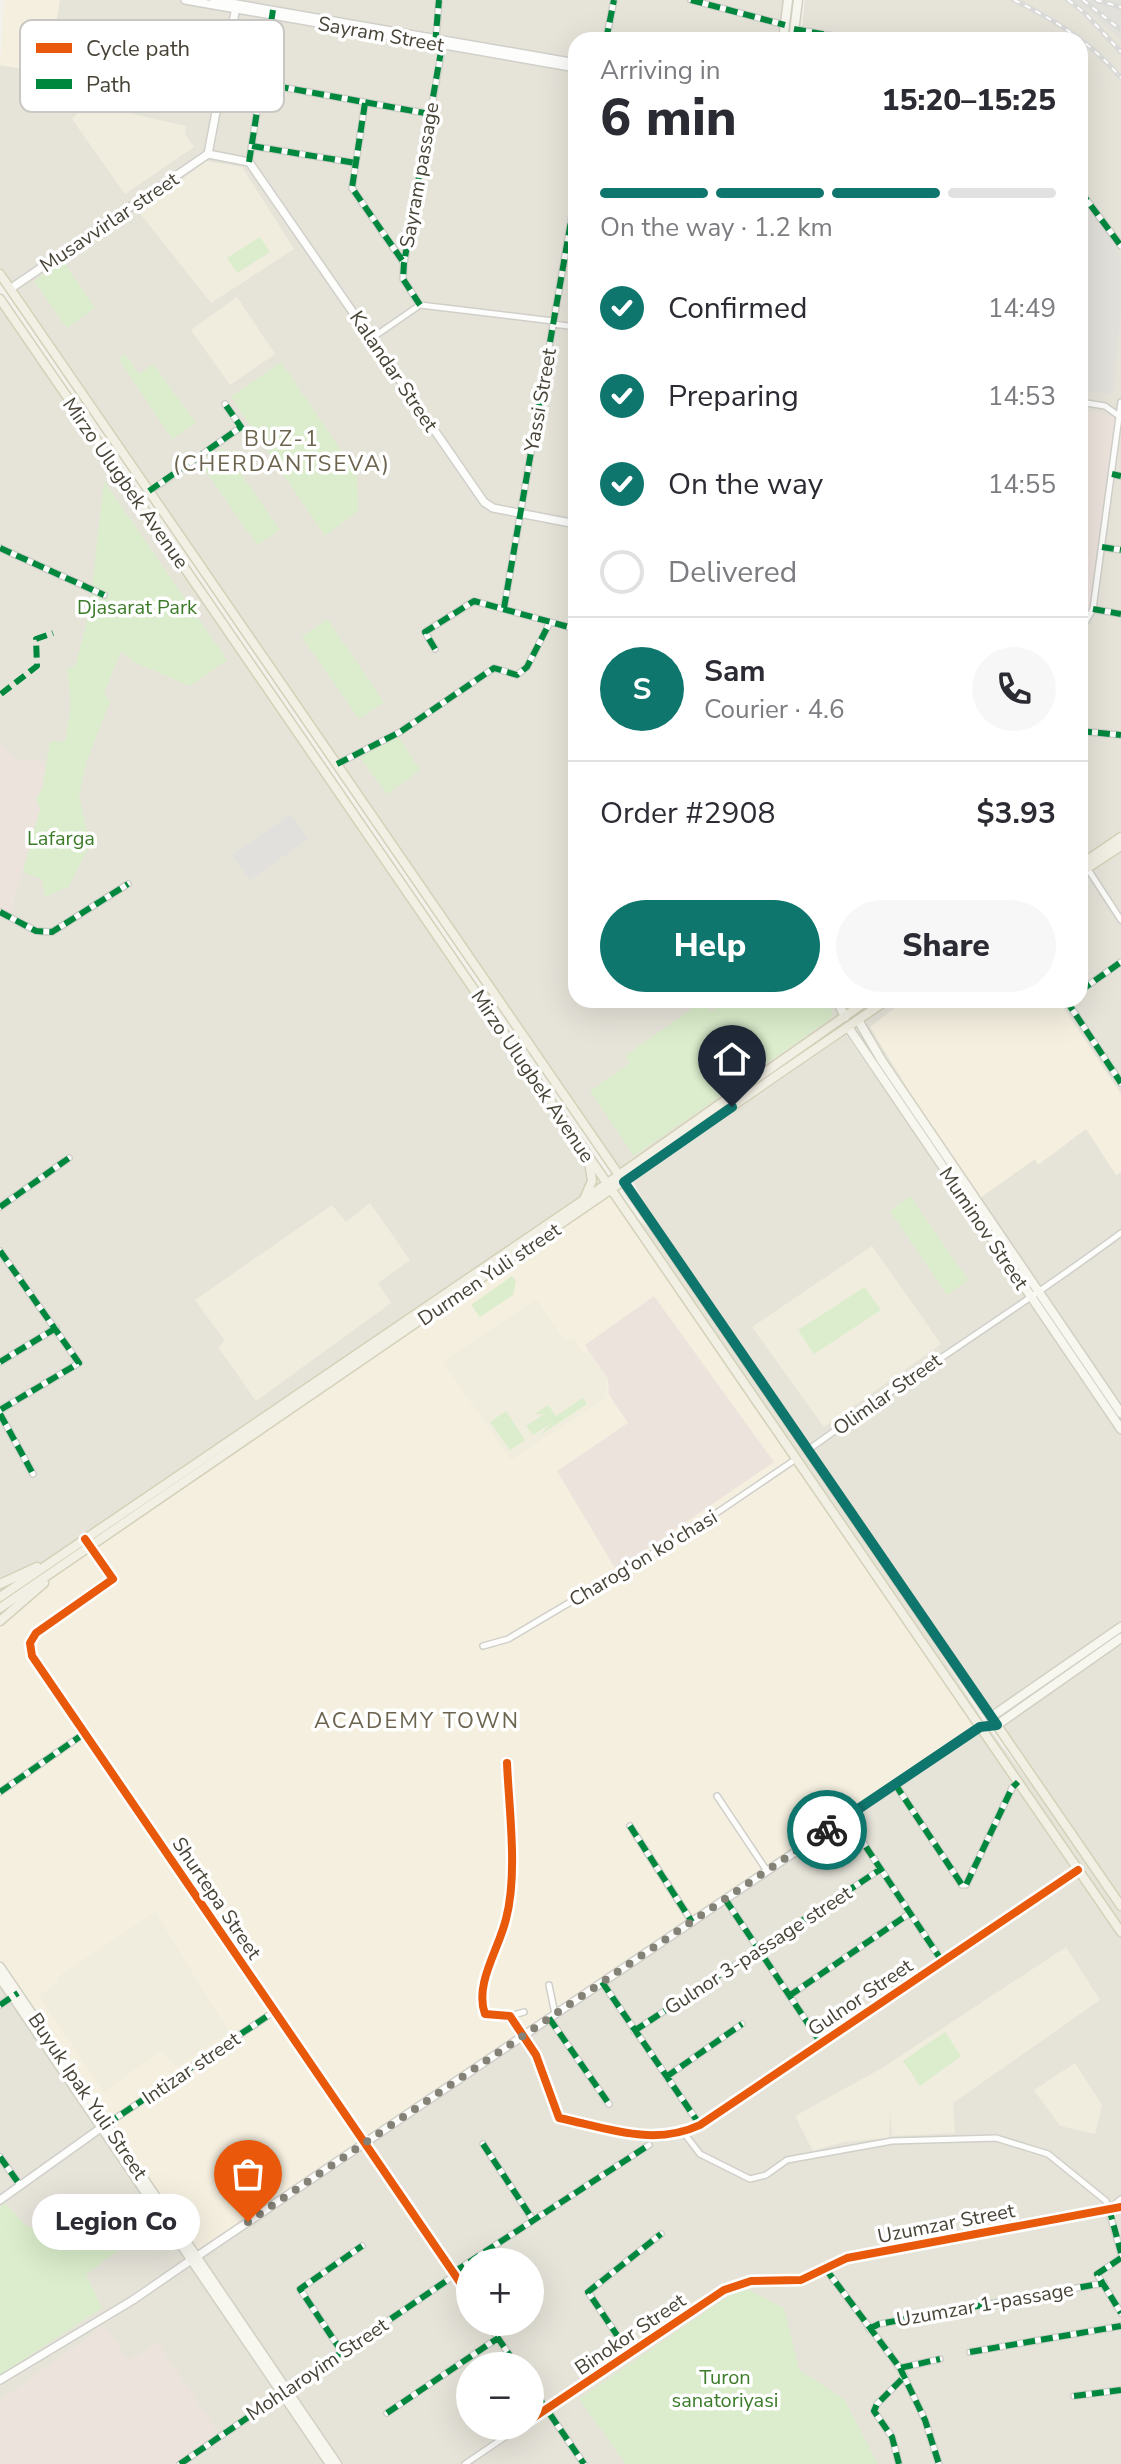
<!DOCTYPE html>
<html lang="en">
<head>
<meta charset="utf-8">
<style>
	:root { --surface:#fff; --page:#f7f7f7; --text:#2b2b33; --muted:#7c7c81; --line:#e1e1e2; --accent:#0f766e }
	body { margin:0; font-family:"Nunito Sans",sans-serif; background:var(--page); color:var(--text); height:100vh; display:flex; flex-direction:column; font-size:30px; white-space:nowrap }
	* { box-sizing:border-box; margin:0 }
	p { font-size:26px; color:var(--muted) }
	.icon { flex:none; width:44px; height:44px; fill:none; stroke:currentColor; stroke-width:2; stroke-linecap:round; stroke-linejoin:round }
	.map { position:relative; flex:1; overflow:hidden }
	.sheet { position:absolute; left:568px; top:32px; width:520px; height:976px; display:flex; flex-direction:column; background:var(--surface); border-radius:24px; box-shadow:0 8px 32px #0002 }
	.sheet>* { flex:none }
	.controls { position:absolute; left:456px; top:2248px; display:grid; gap:16px }
	.controls a { display:grid; place-items:center; width:88px; height:88px; border-radius:50%; background:var(--surface); box-shadow:0 8px 32px #0002; font-size:40px }
	.pin { position:absolute; display:grid; place-items:center; width:68px; height:68px; color:#fff; margin:-82px -34px; border-radius:50% 50% 50% 0; rotate:-45deg; box-shadow:0 0 8px #0007 }
	.pin .icon { rotate:45deg }
	.courier { position:absolute; display:grid; place-items:center; width:80px; height:80px; margin:-40px; border:6px solid #0f766e; border-radius:50%; background:#fff; color:#222; box-shadow:0 2px 10px #0007 }
	.bubble { position:absolute; height:56px; border-radius:28px; background:var(--surface); box-shadow:0 8px 32px #0002; font-size:26px; font-weight:800; line-height:56px; text-align:center }
	.headline em { font-style:normal; font-weight:800 }
	.headline div { display:flex; flex-direction:column-reverse }
	.headline { display:flex; align-items:center; justify-content:space-between; height:136px; padding:0 32px }
	h1 { font-size:52px; font-weight:800; line-height:60px }
	.bar { display:grid; grid-template-columns:repeat(4,1fr); gap:12px 8px; align-content:center; height:96px; padding:0 32px }
	.bar i { height:10px; border-radius:6px; background:var(--line) }
	.bar .selected { background:var(--accent) }
	.bar p { grid-column:span 4 }
	.line { display:flex; align-items:center; gap:20px; padding:0 32px; border-top:2px solid var(--line) }
	.line div { flex:1 }
	.round { display:grid; place-items:center; flex:none; width:84px; height:84px; border-radius:42px; background:var(--page) }
	ol { padding:0 32px; list-style:none }
	li { display:flex; align-items:center; gap:24px; height:88px }
	li p { margin-inline-start:auto }
	li .icon { padding:8px; border-radius:50%; background:var(--accent); color:#fff; stroke-width:4 }
	li:last-child { color:var(--muted) }
	li i { width:44px; height:44px; border:4px solid var(--line); border-radius:50% }
	.cta { display:flex; gap:16px; margin-top:auto; padding:16px 32px }
	.cta a { flex:1; height:92px; border-radius:48px; background:var(--accent); color:#fff; font-size:32px; font-weight:800; line-height:92px; text-align:center }
	.cta a+a { background:var(--page); color:var(--text) }
	.map>svg:first-child { display:block }
	.residential { fill:#e6e4d9; fill-rule:evenodd }
	.commercial { fill:#f4efdf }
	.industrial { fill:#e2e0da }
	.education { fill:#f0edde }
	.medical { fill:#ede3dd }
	.green { fill:#dbedcc }
	.parking { fill:#e1e0dc }
	.lines { fill:none; stroke-linecap:round; stroke-linejoin:round }
	.minor-casing { stroke:#d0cfc9; stroke-width:8 }
	.tertiary-casing { stroke:#d0cfc9; stroke-width:10 }
	.secondary-casing { stroke:#d2d0c3; stroke-width:11 }
	.primary-casing { stroke:#d4d1b9; stroke-width:11 }
	.minor { stroke:#fdfdfc; stroke-width:5 }
	.tertiary { stroke:#fdfdfc; stroke-width:7 }
	.secondary { stroke:#f7f6ef; stroke-width:8 }
	.primary { stroke:#f2f0e4; stroke-width:8 }
	.rail-casing { stroke:#dadad9; stroke-width:5 }
	.rail { stroke:#fff; stroke-width:2; stroke-dasharray:6; stroke-linecap:butt }
	.quiet { stroke:#00873e; stroke-width:6; stroke-dasharray:12 6; stroke-linecap:butt }
	.cycleway-casing { stroke:#fff; stroke-width:13 }
	.cycleway { stroke:#e8590c; stroke-width:8 }
	.done { stroke:#848176; stroke-width:8; stroke-dasharray:0 14.4 }
	.route { stroke:#0f766e; stroke-width:10 }
	.labels { text-anchor:middle; stroke-width:7; stroke-linejoin:round; paint-order:stroke }
	.street-label { font-size:20px; fill:#494437; stroke:#fff }
	.park-label { font-size:20px; fill:#3c7c29; stroke:#fff }
	.neighbourhood-label { font-size:22px; letter-spacing:2px; fill:#6c644e; stroke:#fff }
	.key { fill:#fff; stroke:#c8c7c3; stroke-width:2 }
	.key-label { font-size:22px; fill:#494437 }
</style>
</head>
<body>
<div class="map">
<svg width="1121" height="2464" viewBox="0 0 1121 2464">
	<rect width="100%" height="100%" fill="#f2f1ec"/>
	<path class="residential" d="M 60,0 L 788,0 L 783,40 L 576,40 L 576,1000 L 837,1000 L 845,1017 L 619,1175 L 0,274 L 0,65 L 47,73 Z
		M 805,0 L 1121,0 L 1121,834 L 1080,861 L 1080,40 L 800,40 Z
		M 0,299 L 607,1183 L 57,1558 L 30,1570 L 0,1590 Z
		M 1121,850 L 1121,1413 L 886,1061 L 865,1021 L 895,1000 L 1080,1000 L 1080,877 Z
		M 846,1035 L 1121,1429 L 1121,1627 L 1009,1704 L 992,1708 L 983,1705 L 872,1546 L 984,1722 L 1093,1866 L 997,1725 L 1121,1638 L 1121,2464 L 337,2464 L 0,1967 L 0,1609 L 3,1612 L 90,1553 L 612,1196 L 662,1240 L 633,1181 ZM 470,2262 L 530,2262 L 530,2322 L 470,2322 ZM 470,2366 L 530,2366 L 530,2426 L 470,2426 Z
		M 0,1978 L 330,2464 L 0,2464 Z"/>
	<path class="commercial" d="M 4,0 L 60,0 L 47,73 L 0,65 Z
		M 905,1000 L 1058,1000 L 1121,1094 L 1121,1172 L 1116,1175 L 1086,1129 L 1038,1165 L 1035,1159 L 976,1201 L 870,1027 Z
		M 612,1191 L 980,1727 L 196,2257 L 0,1967 L 0,1621 L 62,1566 Z"/>
	<path class="industrial" d="M 1068,0 L 1121,0 L 1121,39 L 1086,9 Z
		M 1080,195 L 1113,239 L 1121,259 L 1121,313 L 1113,394 L 1080,391 Z"/>
	<path class="education" d="M 87,104 L 186,126 L 185,134 L 194,147 L 125,194 L 72,119 Z
		M 206,161 L 242,167 L 294,249 L 211,303 L 139,212 Z
		M 237,297 L 275,354 L 230,385 L 191,330 Z
		M 370,1203 L 410,1260 L 378,1283 L 391,1303 L 256,1401 L 218,1347 L 225,1341 L 195,1300 L 332,1205 L 346,1222 Z
		M 872,1246 L 941,1344 L 824,1427 L 752,1327 Z
		M 536,1299 L 564,1340 L 573,1339 L 583,1353 L 588,1349 L 608,1379 L 604,1399 L 511,1460 L 443,1362 Z
		M 155,1912 L 229,2032 L 176,2067 L 162,2050 L 104,2092 L 39,1996 L 59,1981 L 57,1978 Z
		M 1066,1947 L 1100,2000 L 953,2103 L 955,2133 L 892,2136 L 890,2110 L 889,2138 L 843,2142 L 813,2151 L 795,2116 L 882,2068 Z
		M 1075,2063 L 1102,2105 L 1095,2134 L 1060,2126 L 1034,2090 Z"/>
	<path class="medical" d="M 1080,410 L 1115,416 L 1089,610 L 1080,609 Z
		M 0,744 L 16,759 L 46,762 L 42,789 L 36,800 L 40,809 L 11,912 L 0,907 Z
		M 654,1296 L 774,1462 L 616,1570 L 557,1471 L 628,1423 L 609,1395 L 608,1379 L 585,1345 Z
		M 104,2326 L 129,2361 L 157,2342 L 223,2440 L 190,2464 L 0,2464 L 0,2400 Z"/>
	<path class="green" d="M 260,237 L 270,252 L 237,273 L 227,258 Z
		M 63,261 L 95,308 L 67,328 L 34,281 Z
		M 125,354 L 139,374 L 153,364 L 196,423 L 172,439 L 119,359 Z
		M 281,362 L 357,474 L 358,511 L 325,536 L 231,397 Z
		M 223,448 L 280,530 L 257,545 L 200,463 Z
		M 104,481 L 227,660 L 190,686 L 134,662 L 121,651 L 104,694 L 110,701 L 87,760 L 79,795 L 89,840 L 87,851 L 68,887 L 45,897 L 42,879 L 23,872 L 40,809 L 36,800 L 42,789 L 50,741 L 65,742 L 71,705 L 67,668 L 75,667 L 89,614 Z
		M 327,619 L 384,702 L 359,719 L 302,637 Z
		M 398,736 L 420,770 L 387,794 L 359,756 Z
		M 728,1000 L 827,1000 L 833,1013 L 830,1019 L 634,1156 L 590,1091 L 630,1063 L 625,1056 L 703,1001 L 711,1011 Z
		M 910,1196 L 968,1280 L 947,1295 L 890,1211 Z
		M 512,1276 L 516,1281 L 513,1295 L 480,1317 L 471,1305 Z
		M 865,1287 L 881,1310 L 814,1354 L 798,1330 Z
		M 583,1398 L 587,1404 L 540,1435 L 550,1424 L 533,1435 L 526,1426 L 544,1414 L 535,1414 L 548,1405 L 556,1416 Z
		M 506,1411 L 525,1440 L 510,1450 L 490,1422 Z
		M 945,2032 L 961,2056 L 920,2086 L 903,2061 Z
		M 103,2198 L 110,2199 L 127,2221 L 108,2236 L 118,2251 L 86,2274 L 102,2308 L 0,2375 L 0,2207 L 5,2203 L 27,2227 L 54,2232 Z
		M 746,2288 L 784,2308 L 799,2370 L 844,2399 L 878,2464 L 626,2464 L 579,2399 L 730,2295 Z"/>
	<path class="parking" d="M 291,814 L 308,839 L 250,880 L 232,855 Z"/>
	<g class="lines">
		<defs>
			<path id="minor" d="M 691,0 L 785,25
				M 794,29 L 856,40
				M 436,39 L 439,0
				M 606,40 L 614,0
				M 259,83 L 430,114
				M 365,103 L 352,188 L 403,262
				M 252,146 L 356,163
				M 249,162 L 272,15
				M 1080,191 L 1121,246
				M 420,305 L 403,279 L 404,263 L 443,43
				M 420,305 L 553,321
				M 553,324 L 576,327
				M 372,338 L 420,305
				M 1080,402 L 1105,406 L 1119,416
				M 1112,474 L 1121,476
				M 150,491 L 241,427 L 225,404
				M 1102,547 L 1121,550
				M 0,548 L 104,595
				M 504,608 L 576,192
				M 1093,609 L 1121,614
				M 1080,646 L 1083,626 L 1093,609 L 1121,402
				M 435,649 L 425,632 L 474,601 L 576,629
				M 1080,731 L 1121,735
				M 337,764 L 400,732 L 494,668 L 517,675 L 527,667 L 549,624
				M 1080,857 L 1121,920
				M 0,912 L 36,931 L 52,932 L 128,884
				M 1080,991 L 1121,962
				M 1066,1000 L 1121,1083
				M 0,1207 L 69,1158
				M 0,1251 L 79,1363 L 0,1410
				M 0,1362 L 56,1328
				M 0,1414 L 33,1474
				M 808,1450 C 911,1375 1019,1309 1121,1233
				M 90,1546 L 113,1579 L 36,1633 L 30,1643 L 32,1656 L 470,2297
				M 483,1646 L 508,1639 L 687,1533 L 796,1459
				M 507,1763 C 509,1810 518,1874 506,1919 C 499,1949 474,1984 485,2014 L 510,2016 L 536,2055 L 559,2118 C 607,2128 653,2147 700,2125 L 1078,1870
				M 895,1784 L 962,1885 L 966,1885 L 1012,1788 L 1018,1782
				M 0,1792 L 85,1733
				M 717,1796 L 767,1871
				M 846,1817 L 942,1961
				M 630,1826 L 692,1922
				M 725,1899 L 821,2043
				M 602,1982 L 700,2125
				M 549,1985 L 555,2014
				M 789,1996 L 910,1913
				M 0,2005 L 12,1997
				M 510,2016 L 524,2012
				M 549,2018 L 609,2104
				M 634,2031 L 881,1869
				M 666,2077 L 742,2024
				M 107,2124 L 275,2011
				M 684,2133 L 700,2154 L 750,2179 L 766,2175 L 787,2160 L 892,2141 L 996,2138 L 1048,2154 L 1106,2201 L 1121,2253
				M 483,2144 L 533,2220
				M 0,2157 L 20,2185
				M 1110,2208 L 1121,2199
				M 1121,2258 L 1097,2274 L 1121,2313
				M 825,2268 L 900,2368 L 940,2359
				M 454,2272 L 649,2145
				M 487,2322 L 517,2366
				M 869,2329 L 879,2324 L 1104,2283
				M 342,2352 L 300,2289 L 362,2246
				M 970,2352 L 1121,2326
				M 629,2353 L 588,2292 L 661,2234
				M 900,2368 L 925,2420 L 939,2464
				M 530,2385 L 584,2464
				M 287,2390 L 455,2275
				M 1074,2396 L 1121,2390
				M 387,2413 L 498,2338
				M 530,2420 L 724,2290 L 751,2281 L 801,2280 L 847,2258 L 1121,2207
				M 180,2464 L 282,2394
				M 465,2464 L 521,2426
				M 899,2464 L 892,2437 L 874,2411 L 877,2404 L 905,2376"/>
			<path id="tertiary" d="M 185,0 L 576,68
				M 214,0 L 576,63
				M 208,154 L 249,162 L 484,502 L 493,508 L 576,524
				M 208,154 L 236,7
				M 10,289 L 208,154
				M 0,2200 L 105,2125
				M 196,2257 L 980,1727
				M 0,2380 L 133,2300 L 191,2260"/>
			<path id="secondary" d="M 783,40 L 788,0
				M 793,40 L 798,0
				M 837,1000 L 845,1017
				M 858,1020 L 882,1061 L 1121,1413
				M 848,1027 L 1121,1429
				M 991,1717 L 1121,1627
				M 997,1725 L 1121,1638
				M 0,1967 L 337,2464
				M 0,1978 L 330,2464"/>
			<path id="primary" d="M 0,274 L 1121,1906
				M 0,299 L 1121,1932
				M 1080,865 L 1121,837
				M 1080,873 L 1121,846
				M 585,1197 L 592,1181 L 589,1161
				M 0,1584 L 37,1567
				M 0,1597 L 582,1201 L 868,1000
				M 0,1608 L 887,1000
				M 0,1621 L 44,1583"/>
		</defs>
		<use href="#minor" class="minor-casing"/>
		<use href="#tertiary" class="tertiary-casing"/>
		<use href="#secondary" class="secondary-casing"/>
		<use href="#primary" class="primary-casing"/>
		<use href="#minor" class="minor"/>
		<use href="#tertiary" class="tertiary"/>
		<use href="#secondary" class="secondary"/>
		<use href="#primary" class="primary"/>
		<defs>
			<path id="rail" d="M 1014,0 C 1055,20 1091,42 1121,78
				M 1068,0 L 1085,13 L 1121,52
				M 1083,0 L 1121,30
				M 1096,0 L 1121,7"/>
		</defs>
		<use href="#rail" class="rail-casing"/>
		<use href="#rail" class="rail"/>
		<path class="quiet" d="M 691,0 L 785,25
			M 794,29 L 856,40
			M 606,40 L 614,0
			M 435,44 L 439,0
			M 259,83 L 430,114
			M 365,103 L 352,188 L 404,263
			M 252,146 L 356,163
			M 249,162 L 273,10
			M 1080,191 L 1121,246
			M 420,305 L 403,279 L 404,263 L 443,40
			M 1112,474 L 1121,476
			M 149,491 L 241,427 L 225,404
			M 1102,547 L 1121,550
			M 0,548 L 104,595
			M 504,608 L 576,192
			M 1093,609 L 1121,614
			M 435,649 L 425,632 L 474,601 L 576,629
			M 1,694 L 37,666 L 36,639 L 53,633
			M 1080,731 L 1121,735
			M 337,764 L 400,732 L 494,668 L 517,675 L 527,667 L 549,624
			M 0,912 L 36,931 L 52,932 L 128,884
			M 1080,991 L 1121,962
			M 1066,1000 L 1121,1083
			M 0,1207 L 69,1158
			M 0,1251 L 79,1363 L 0,1410
			M 0,1362 L 56,1328
			M 0,1414 L 33,1474
			M 895,1784 L 962,1885 L 966,1885 L 1012,1788 L 1018,1782
			M 0,1792 L 85,1733
			M 846,1817 L 942,1961
			M 630,1826 L 692,1922
			M 725,1899 L 821,2043
			M 602,1982 L 700,2125
			M 789,1996 L 910,1913
			M 0,2005 L 18,1993
			M 549,2018 L 609,2104
			M 634,2031 L 881,1869
			M 666,2077 L 742,2024
			M 107,2124 L 275,2011
			M 483,2144 L 533,2220
			M 0,2157 L 20,2185
			M 1109,2208 L 1121,2253
			M 1121,2258 L 1097,2274 L 1121,2313
			M 825,2268 L 900,2368 L 940,2359
			M 454,2272 L 649,2145
			M 487,2322 L 517,2366
			M 869,2329 L 879,2324 L 1104,2283
			M 342,2352 L 300,2289 L 362,2246
			M 970,2352 L 1121,2326
			M 629,2353 L 588,2292 L 661,2234
			M 900,2368 L 925,2420 L 939,2464
			M 530,2385 L 584,2464
			M 287,2390 L 455,2275
			M 1074,2396 L 1121,2390
			M 387,2413 L 498,2338
			M 180,2464 L 282,2394
			M 899,2464 L 892,2437 L 874,2411 L 877,2404 L 905,2376"/>
		<defs>
			<path id="cycleway" d="M 85,1539 L 113,1579 L 36,1633 L 30,1643 L 32,1656 L 470,2297
				M 507,1763 C 509,1810 518,1874 506,1919 C 499,1949 474,1984 485,2014 L 510,2016 L 536,2055 L 559,2118 C 607,2128 653,2147 700,2125 L 1078,1870
				M 530,2420 L 724,2290 L 751,2281 L 801,2280 L 847,2258 L 1121,2207"/>
		</defs>
		<use href="#cycleway" class="cycleway-casing"/>
		<use href="#cycleway" class="cycleway"/>
	</g>
	<g class="lines">
		<path class="done" d="M 248,2222 L 827,1830"/>
		<path class="route" d="M 732,1107 L 624,1182 L 997,1725 L 980,1727 L 827,1830"/>
	</g>
	<g class="labels">
		<g class="street-label">
			<text transform="translate(381 34) rotate(10)" y="7">Sayram Street</text>
			<text transform="translate(419 175) rotate(-80)" y="7">Sayram passage</text>
			<text transform="translate(109 222) rotate(-34)" y="7">Musavvirlar street</text>
			<text transform="translate(394 371) rotate(56)" y="7">Kalandar Street</text>
			<text transform="translate(540 400) rotate(-80)" y="7">Yassi Street</text>
			<text transform="translate(126 483) rotate(55)" y="7">Mirzo Ulugbek Avenue</text>
			<text transform="translate(533 1076) rotate(56)" y="7">Mirzo Ulugbek Avenue</text>
			<text transform="translate(984 1228) rotate(56)" y="7">Muminov Street</text>
			<text transform="translate(489 1274) rotate(-34)" y="7">Durmen Yuli street</text>
			<text transform="translate(887 1394) rotate(-35)" y="7">Olimlar Street</text>
			<text transform="translate(643 1558) rotate(-31)" y="7">Charog'on ko'chasi</text>
			<text transform="translate(217 1898) rotate(56)" y="7">Shurtepa Street</text>
			<text transform="translate(758 1950) rotate(-33)" y="7">Gulnor 3-passage street</text>
			<text transform="translate(860 1997) rotate(-34)" y="7">Gulnor Street</text>
			<text transform="translate(191 2068) rotate(-34)" y="7">Intizаr street</text>
			<text transform="translate(88 2096) rotate(56)" y="7">Buyuk Ipak Yuli Street</text>
			<text transform="translate(946 2223) rotate(-11)" y="7">Uzumzаr Street</text>
			<text transform="translate(985 2304) rotate(-10)" y="7">Uzumzаr 1-passage</text>
			<text transform="translate(630 2334) rotate(-34)" y="7">Binokor Street</text>
			<text transform="translate(317 2369) rotate(-34)" y="7">Mohlaroyim Street</text>
		</g>
		<g class="park-label">
			<text x="137" y="614">Djasarat Park</text>
			<text x="61" y="845">Lafarga</text>
			<text x="725" y="2384">Turon<tspan x="725" dy="23">sanatoriyasi</tspan></text>
		</g>
		<g class="neighbourhood-label">
			<text x="282" y="446">BUZ-1<tspan x="282" dy="25">(CHERDANTSEVA)</tspan></text>
			<text x="417" y="1728">ACADEMY TOWN</text>
		</g>
	</g>
	<rect x="20" y="20" width="264" height="92" rx="12" class="key"/>
	<rect x="36" y="43" width="36" height="10" fill="#e8590c"/>
	<rect x="36" y="79" width="36" height="10" fill="#00873e"/>
	<g class="key-label">
		<text x="86" y="56">Cycle path</text>
		<text x="86" y="92">Path</text>
	</g>
</svg>
<div class="controls">
<a>+</a>
<a>−</a>
</div>
<div class="pin" style="left:248px;top:2222px;background:#ea580c"><svg class="icon" aria-label="bag" viewBox="0 0 24 24"><path d="M5 8h14l-1 12H6zM9 8a3 3 0 0 1 6 0"/></svg></div>
<div class="pin" style="left:732px;top:1107px;background:#1f2937"><svg class="icon" aria-label="home" viewBox="0 0 24 24"><path d="M3 11l9-7 9 7M6 9v11h12V9"/></svg></div>
<div class="courier" style="left:827px;top:1830px"><svg class="icon" aria-label="bike" viewBox="0 0 24 24"><circle cx="6" cy="16" r="4"/><circle cx="18" cy="16" r="4"/><path d="M6 16l4-8h5l3 8M10 8l3 8H6M13 5h3"/></svg></div>
<div class="bubble" style="left:32px;top:2194px;width:168px">Legion Co</div>
<section class="sheet">
<div class="headline"><div><h1>6 min</h1><p>Arriving in</p></div><em>15:20–15:25</em></div>
<div class="bar"><i class="selected"></i><i class="selected"></i><i class="selected"></i><i></i><p>On the way · 1.2 km</p></div>
<ol>
<li><svg class="icon" aria-label="check" viewBox="0 0 24 24"><path d="M5 12l5 5 9-10"/></svg>Confirmed<p>14:49</p></li>
<li><svg class="icon" aria-label="check" viewBox="0 0 24 24"><path d="M5 12l5 5 9-10"/></svg>Preparing<p>14:53</p></li>
<li><svg class="icon" aria-label="check" viewBox="0 0 24 24"><path d="M5 12l5 5 9-10"/></svg>On the way<p>14:55</p></li>
<li><i></i>Delivered</li>
</ol>
<div class="line" style="height:144px"><b class="round" style="background:var(--accent);color:#fff">S</b><div><b>Sam</b><p>Courier · 4.6</p></div><a class="round"><svg class="icon" aria-label="phone" viewBox="0 0 24 24"><path d="M5 4h4l2 5-3 2q2 4 5 5l2-3 5 2v4C11 20 4 13 5 4z"/></svg></a></div>
<div class="line" style="height:104px"><div>Order #2908</div><b>$3.93</b></div>
<div class="cta"><a>Help</a><a>Share</a></div>
</section>
</div>
</body>
</html>
